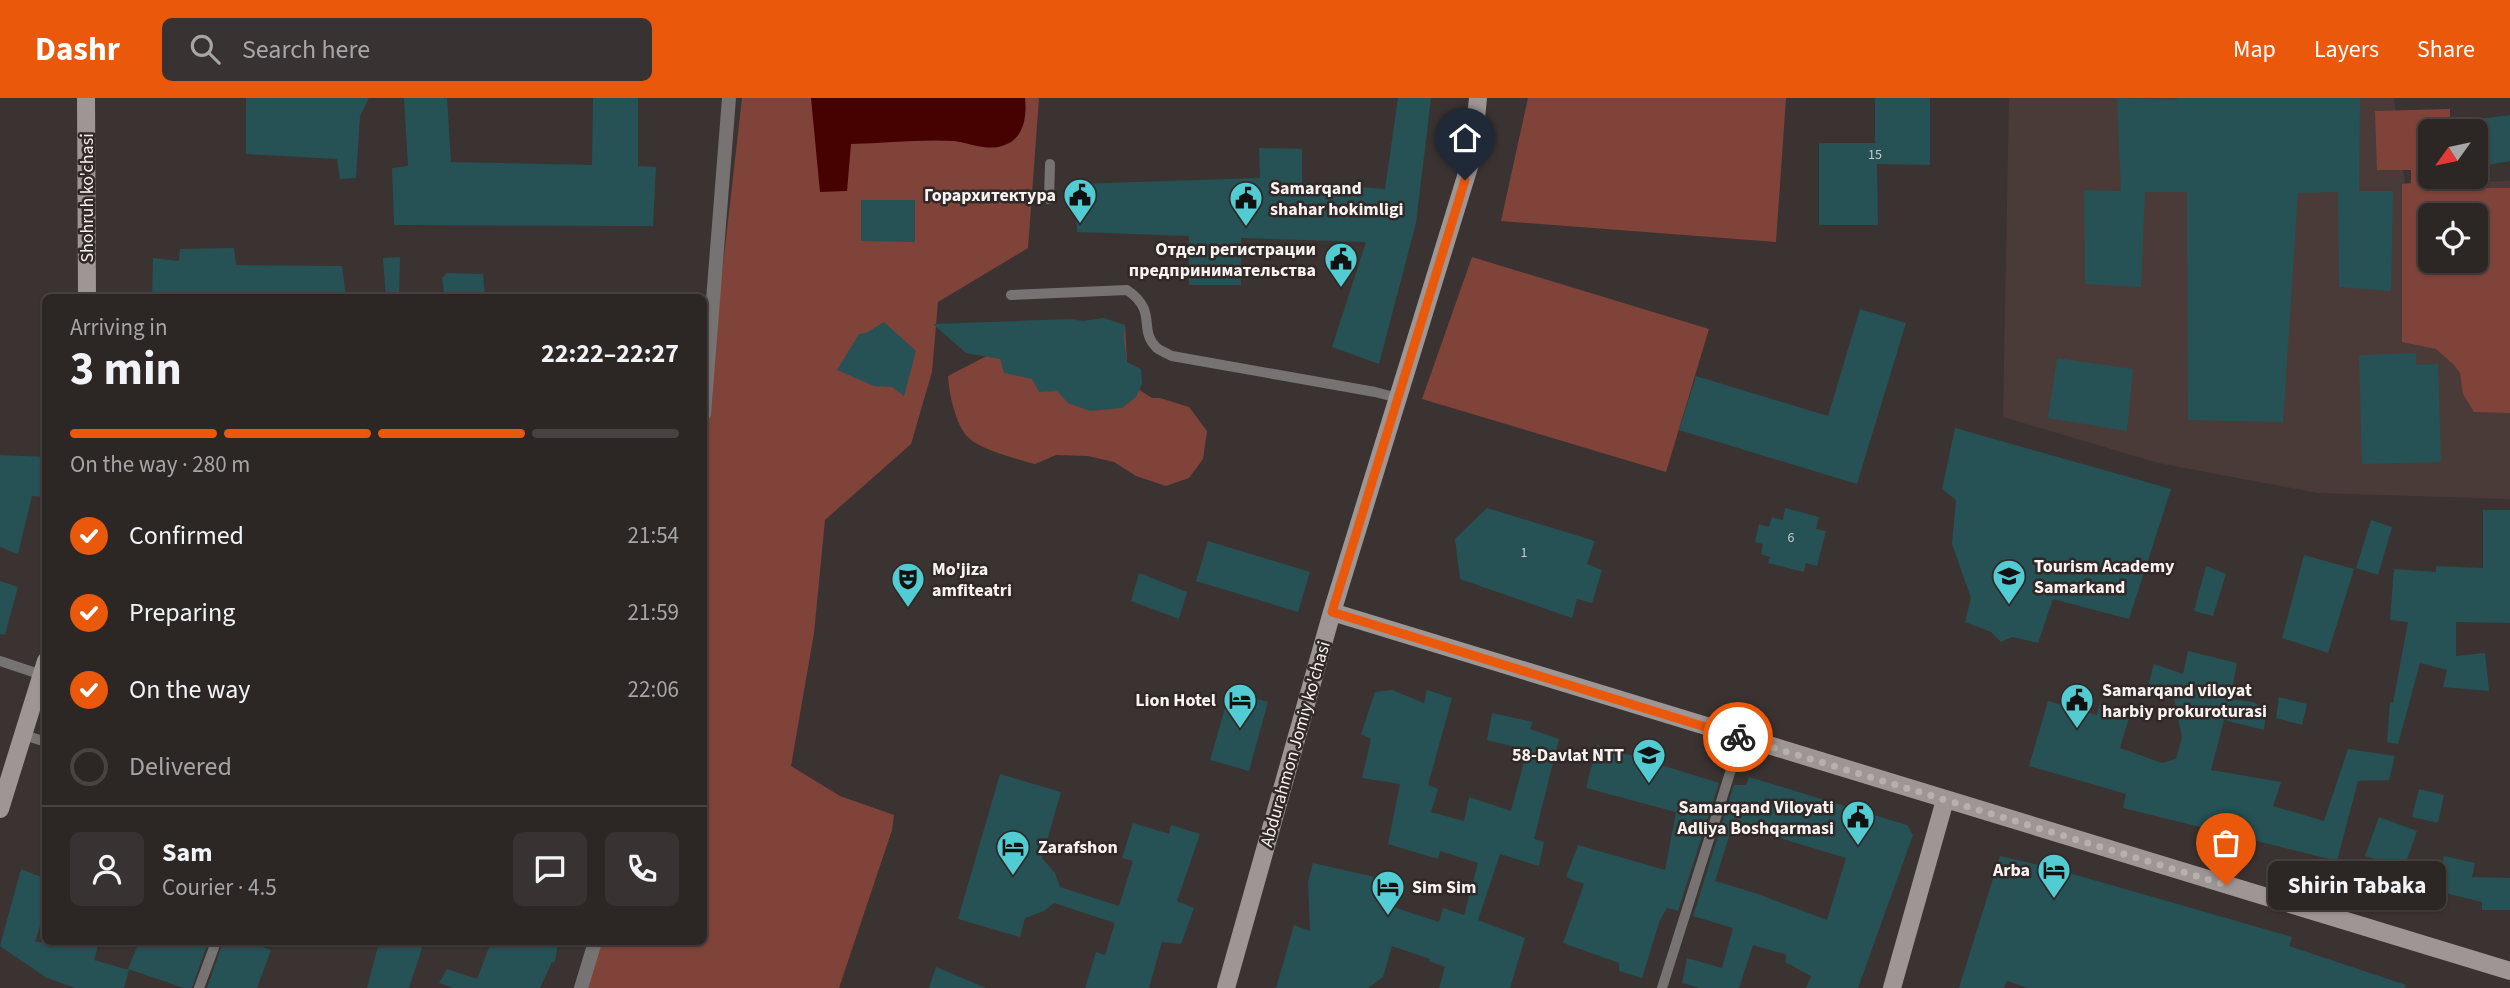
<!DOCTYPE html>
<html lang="en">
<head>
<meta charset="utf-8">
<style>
	:root { --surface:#2c2625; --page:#383232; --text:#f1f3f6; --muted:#a6a5a7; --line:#484342; --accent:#ea580c }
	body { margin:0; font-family:"Source Sans 3",sans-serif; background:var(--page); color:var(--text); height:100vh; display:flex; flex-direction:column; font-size:26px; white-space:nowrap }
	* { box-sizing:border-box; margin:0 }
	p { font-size:23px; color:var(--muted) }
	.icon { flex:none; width:38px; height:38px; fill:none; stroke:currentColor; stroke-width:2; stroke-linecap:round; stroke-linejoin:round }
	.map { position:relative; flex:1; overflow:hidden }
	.details { position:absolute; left:42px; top:196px; width:665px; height:651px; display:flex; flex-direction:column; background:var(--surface); border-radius:10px; box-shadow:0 2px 5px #0004,0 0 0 2px var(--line) }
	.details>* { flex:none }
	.needle { width:46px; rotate:237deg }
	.fabs { position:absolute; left:2418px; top:21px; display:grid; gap:14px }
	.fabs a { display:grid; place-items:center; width:70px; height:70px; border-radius:10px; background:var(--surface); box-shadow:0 2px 5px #0004,0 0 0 2px var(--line); font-size:35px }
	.pin { position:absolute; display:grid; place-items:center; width:60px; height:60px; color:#fff; margin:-72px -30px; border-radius:50% 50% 50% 0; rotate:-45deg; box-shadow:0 0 7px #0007 }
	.pin .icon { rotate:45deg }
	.courier { position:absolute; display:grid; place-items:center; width:70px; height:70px; margin:-35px; border:5px solid #ea580c; border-radius:50%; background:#fff; color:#222; box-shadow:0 2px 9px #0007 }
	.bubble { position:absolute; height:49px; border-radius:10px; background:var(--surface); box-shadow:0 2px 5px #0004,0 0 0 2px var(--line); font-size:23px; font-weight:700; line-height:49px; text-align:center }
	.head em { font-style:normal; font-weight:700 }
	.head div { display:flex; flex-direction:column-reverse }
	.head { display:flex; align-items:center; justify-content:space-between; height:119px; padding:0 28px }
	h1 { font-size:46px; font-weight:700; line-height:52px }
	.bar { display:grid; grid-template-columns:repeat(4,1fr); gap:10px 7px; align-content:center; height:84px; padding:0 28px }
	.bar i { height:9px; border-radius:5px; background:var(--line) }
	.bar .selected { background:var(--accent) }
	.bar p { grid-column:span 4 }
	.line { display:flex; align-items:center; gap:18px; padding:0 28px; border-top:2px solid var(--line) }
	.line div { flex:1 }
	.round { display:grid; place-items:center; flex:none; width:74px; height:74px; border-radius:10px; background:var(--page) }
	ol { padding:0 28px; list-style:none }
	li { display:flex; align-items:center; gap:21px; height:77px }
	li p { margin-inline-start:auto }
	li .icon { padding:7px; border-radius:50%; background:var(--accent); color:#fff; stroke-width:4 }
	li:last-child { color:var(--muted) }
	li i { width:38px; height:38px; border:4px solid var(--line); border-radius:50% }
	header { display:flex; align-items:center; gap:42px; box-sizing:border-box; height:98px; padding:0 35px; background:var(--accent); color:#fff }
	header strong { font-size:33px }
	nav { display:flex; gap:38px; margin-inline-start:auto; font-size:24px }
	.search { width:490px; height:63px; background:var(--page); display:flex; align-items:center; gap:18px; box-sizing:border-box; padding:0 24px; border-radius:10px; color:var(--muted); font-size:26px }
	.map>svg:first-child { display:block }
	.built { fill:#4a3b39; fill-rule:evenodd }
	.green { fill:#80433a; fill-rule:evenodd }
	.water { fill:#460201 }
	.building { fill:#265255; fill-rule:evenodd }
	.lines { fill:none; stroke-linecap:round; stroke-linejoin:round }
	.service { stroke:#777373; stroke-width:10 }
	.pedestrian { stroke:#777373; stroke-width:14 }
	.secondary { stroke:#9d9695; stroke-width:18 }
	.done { stroke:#b6b0ae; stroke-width:7; stroke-dasharray:0 12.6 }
	.route { stroke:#ea580c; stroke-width:9 }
	.labels { text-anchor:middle; stroke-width:5; stroke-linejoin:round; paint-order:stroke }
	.number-label { font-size:14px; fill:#c4cbcb }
	.poi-label { font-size:18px; font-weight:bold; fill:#f8f3f2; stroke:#302927; text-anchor:start }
	.street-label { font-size:18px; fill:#f8f3f2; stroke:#302927 }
</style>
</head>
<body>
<header>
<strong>Dashr</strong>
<div class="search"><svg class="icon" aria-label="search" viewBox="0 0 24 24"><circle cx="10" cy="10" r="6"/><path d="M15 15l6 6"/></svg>Search here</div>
<nav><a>Map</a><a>Layers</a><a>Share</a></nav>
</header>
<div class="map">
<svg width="2510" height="890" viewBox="0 0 2510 890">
	<rect width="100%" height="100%" fill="#3a3331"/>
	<path class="built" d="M 2009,0 L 2394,0 L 2405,86 L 2510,83 L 2510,401 L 2318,395 L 2158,365 L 2003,319 ZM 2431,117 L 2476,117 L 2476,163 L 2431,163 Z"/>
	<path class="green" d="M 742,0 L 1039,0 L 1028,150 L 938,204 L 932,274 L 911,346 L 825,422 L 814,535 L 791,668 L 840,698 L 894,717 L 892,732 L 839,890 L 586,890 L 600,844 L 704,844 L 704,334 Z
		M 1528,0 L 1786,0 L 1776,144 L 1501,123 Z
		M 2450,11 L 2450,33 L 2431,33 L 2431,79 L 2452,79 L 2453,90 L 2510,90 L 2510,315 L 2474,314 L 2463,296 L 2460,275 L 2454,267 L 2436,251 L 2402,244 L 2402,86 L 2411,85 L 2411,72 L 2377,72 L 2375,13 ZM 2431,117 L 2476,117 L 2476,163 L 2431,163 Z
		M 1472,159 L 1709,231 L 1666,374 L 1422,301 Z
		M 1092,222 L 1125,227 L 1127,264 L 1138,291 L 1152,300 L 1160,300 L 1189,309 L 1207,333 L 1203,361 L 1189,380 L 1166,388 L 1136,378 L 1114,364 L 1088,358 L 1056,357 L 1035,366 C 1017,361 976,351 965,336 C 955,322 949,295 948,278 L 1004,249 Z"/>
	<path class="water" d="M 1025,0 C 1027,19 1024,42 1002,48 C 986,53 970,45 954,43 C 921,41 885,45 851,46 L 847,93 L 820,94 L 811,0 Z"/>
	<path class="building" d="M 246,0 L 369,0 L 360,18 L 356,80 L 340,81 L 337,61 L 246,56 Z
		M 404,0 L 447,0 L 451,64 L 592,67 L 593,0 L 638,0 L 638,68 L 656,69 L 653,128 L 394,127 L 392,70 L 408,68 Z
		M 1398,0 L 1431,0 L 1416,125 L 1379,266 L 1332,249 L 1366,144 L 1241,140 L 1241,187 L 1189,187 L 1189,138 L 1077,134 L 1075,86 L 1260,80 L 1259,50 L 1302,51 L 1302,85 L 1385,91 Z
		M 1875,0 L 1930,0 L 1930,67 L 1877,66 L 1878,127 L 1819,127 L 1819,45 L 1875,45 Z
		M 2117,0 L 2177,2 L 2177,0 L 2360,0 L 2359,93 L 2393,93 L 2391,193 L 2339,189 L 2338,94 L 2298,95 L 2283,324 L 2188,322 L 2187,94 L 2145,94 L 2141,189 L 2085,186 L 2084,92 L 2121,93 Z
		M 2510,17 L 2510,63 L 2477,69 L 2478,21 Z
		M 861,102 L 915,102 L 915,144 L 861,143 Z
		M 234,150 L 236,167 L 342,168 L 346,200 L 152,200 L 153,160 L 179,163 L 180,151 Z
		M 400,159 L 399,200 L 386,200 L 383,160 Z
		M 447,175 L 483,176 L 485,200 L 445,200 L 442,180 Z
		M 1860,211 L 1906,225 L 1857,386 L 1679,332 L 1696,278 L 1828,318 Z
		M 1104,220 L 1125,227 L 1124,241 L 1127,264 L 1141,271 L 1142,286 L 1136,299 L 1122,310 L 1090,313 L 1068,305 L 1057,293 L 1039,294 L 1032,281 L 1004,275 L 1000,261 L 966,255 L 933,226 L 1071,221 L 1083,223 Z
		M 884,224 L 916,253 L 904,298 L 892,289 L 874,288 L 837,272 L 859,236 L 866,235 Z
		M 2416,255 L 2416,267 L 2438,266 L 2441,364 L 2362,366 L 2359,257 Z
		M 2057,260 L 2133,271 L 2127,333 L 2048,320 Z
		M 1955,330 L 2171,391 L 2129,521 L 2053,501 L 2038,545 L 2012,539 L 2001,544 L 1991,534 L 1965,524 L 1971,500 L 1952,446 L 1956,402 L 1942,391 Z
		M 0,357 L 45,359 L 44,399 L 32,398 L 18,456 L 0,449 Z
		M 1487,410 L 1595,443 L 1587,466 L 1602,472 L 1592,505 L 1577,501 L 1572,520 L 1460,481 L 1455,441 Z
		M 1785,410 L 1819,419 L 1816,431 L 1826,433 L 1817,468 L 1806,465 L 1804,474 L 1768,465 L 1770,459 L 1761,456 L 1763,446 L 1755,444 L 1759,426 L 1769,429 L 1772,419 L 1783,422 Z
		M 2483,412 L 2510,412 L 2510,525 L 2456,524 L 2456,558 L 2485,555 L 2489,593 L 2443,589 L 2447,572 L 2420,565 L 2398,646 L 2387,644 L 2390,604 L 2393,605 L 2408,524 L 2390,522 L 2394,471 L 2436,474 L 2436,468 L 2483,470 Z
		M 2371,422 L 2392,429 L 2378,477 L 2356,470 Z
		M 1208,443 L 1310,474 L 1298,514 L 1196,483 Z
		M 2304,457 L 2354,471 L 2328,555 L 2282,540 Z
		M 2206,468 L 2226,476 L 2213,518 L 2194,513 Z
		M 1139,475 L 1187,494 L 1179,521 L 1131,503 Z
		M 0,483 L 18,489 L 5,537 L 0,536 Z
		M 2188,553 L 2237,565 L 2230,601 L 2253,604 L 2266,611 L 2264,632 L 2224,622 L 2211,672 L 2281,684 L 2273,708 L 2324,723 L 2348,651 L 2395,658 L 2389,682 L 2358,683 L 2337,763 L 2123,710 L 2126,696 L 2029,668 L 2048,603 L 2097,617 L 2100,605 L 2131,613 L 2120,650 L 2162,665 L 2176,661 L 2182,639 L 2174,600 L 2147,592 L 2154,566 L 2183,576 Z
		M 1392,592 L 1424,605 L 1427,592 L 1452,600 L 1428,687 L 1438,691 L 1431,714 L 1464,723 L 1469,699 L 1511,713 L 1527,652 L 1487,642 L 1492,615 L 1533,624 L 1530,631 L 1559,641 L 1534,741 L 1544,744 L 1539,768 L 1500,756 L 1478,822 L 1525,840 L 1510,890 L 1439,890 L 1445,869 L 1429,863 L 1430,861 L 1392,848 L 1383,879 L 1368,890 L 1276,890 L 1294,827 L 1310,833 L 1308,784 L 1313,765 L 1388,782 L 1386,796 L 1391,799 L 1390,808 L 1439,824 L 1443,810 L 1464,817 L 1478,765 L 1440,753 L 1438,761 L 1388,746 L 1400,686 L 1362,680 L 1371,641 L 1361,636 L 1375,594 Z
		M 1230,593 L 1268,604 L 1249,673 L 1210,662 Z
		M 2279,599 L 2307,606 L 2302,627 L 2276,620 Z
		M 1597,647 L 1719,685 L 1678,813 L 1667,810 L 1660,822 L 1642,880 L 1619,873 L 1619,865 L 1563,845 L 1584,786 L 1566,779 L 1578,747 L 1665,772 L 1676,714 L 1586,690 Z
		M 1000,676 L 1061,694 L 1042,760 L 1055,775 L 1060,789 L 1119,808 L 1133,763 L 1122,760 L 1133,725 L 1169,736 L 1171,727 L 1200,736 L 1177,803 L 1194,810 L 1181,846 L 1162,844 L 1149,890 L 1085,890 L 1096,854 L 1105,857 L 1115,825 L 1054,805 L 1044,813 L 1025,820 L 1020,839 L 958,821 Z
		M 1749,679 L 1907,727 L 1913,737 L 1858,890 L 1806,890 L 1811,878 L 1785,864 L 1787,857 L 1753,847 L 1739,890 L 1700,890 L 1682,885 L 1687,860 L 1722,870 L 1733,830 L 1693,818 L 1734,687 L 1746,687 ZM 1733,726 L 1846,760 L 1827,822 L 1755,795 L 1715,783 Z
		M 2419,691 L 2444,697 L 2438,725 L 2412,719 Z
		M 2379,719 L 2417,733 L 2404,770 L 2365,758 Z
		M 2000,758 L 2059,772 L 2292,839 L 2289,848 L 2406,887 L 2405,890 L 2028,890 L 2007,883 L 2004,890 L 1959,890 Z
		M 2444,758 L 2475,765 L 2472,779 L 2510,780 L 2510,812 L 2482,812 L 2482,804 L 2436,793 Z
		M 21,771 L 46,781 L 46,809 L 35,844 L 99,844 L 94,862 L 129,872 L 124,890 L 75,890 L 47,880 L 0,848 Z
		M 139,844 L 208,844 L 192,890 L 184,890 L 128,871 Z
		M 223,844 L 248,844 L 271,852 L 257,890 L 207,890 Z
		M 379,844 L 424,844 L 409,890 L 367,890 Z
		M 491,844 L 558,844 L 555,864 L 552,864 L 540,890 L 454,890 L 439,885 L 447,871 L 477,881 Z
		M 936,869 L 986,890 L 929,890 Z"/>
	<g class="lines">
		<path class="service" d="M 1049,101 L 1050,66
			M 1011,197 L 1127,192 C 1159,214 1137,231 1157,250 C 1161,253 1168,256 1172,258 L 1375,294 L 1398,300
			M 0,563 L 42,577
			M 24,637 L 46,644
			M 199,890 L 216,844
			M 1662,890 L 1741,640"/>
		<path class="pedestrian" d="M 704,316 L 729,0
			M 581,890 L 595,844"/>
		<path class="secondary" d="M 86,0 L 87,200
			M 1332,514 L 2510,873
			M 0,711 L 46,563
			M 1226,890 L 1332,514 L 1472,59 L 1478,0
			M 1892,890 L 1945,702"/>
	</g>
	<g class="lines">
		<path class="done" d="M 1738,639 L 2226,787"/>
		<path class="route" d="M 1465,82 L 1332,514 L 1738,639"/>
	</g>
	<defs>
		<symbol id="civic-pin" viewBox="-11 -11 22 30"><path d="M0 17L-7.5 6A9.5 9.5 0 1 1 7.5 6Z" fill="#51ccd2" stroke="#302927"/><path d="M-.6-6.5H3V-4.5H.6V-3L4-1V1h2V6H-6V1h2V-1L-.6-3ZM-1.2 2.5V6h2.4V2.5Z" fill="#111"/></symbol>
		<symbol id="university-pin" viewBox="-11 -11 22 30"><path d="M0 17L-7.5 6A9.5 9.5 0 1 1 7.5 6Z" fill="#51ccd2" stroke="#302927"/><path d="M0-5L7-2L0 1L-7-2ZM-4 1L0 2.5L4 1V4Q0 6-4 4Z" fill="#111"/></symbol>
		<symbol id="theatre-pin" viewBox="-11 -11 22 30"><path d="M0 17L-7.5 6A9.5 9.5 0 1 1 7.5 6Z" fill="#51ccd2" stroke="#302927"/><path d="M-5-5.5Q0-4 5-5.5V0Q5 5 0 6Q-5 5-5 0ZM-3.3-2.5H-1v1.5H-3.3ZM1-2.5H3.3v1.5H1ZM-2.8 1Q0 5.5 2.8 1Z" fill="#111"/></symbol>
		<symbol id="hotel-pin" viewBox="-11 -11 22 30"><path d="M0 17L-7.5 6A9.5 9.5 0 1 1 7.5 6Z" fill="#51ccd2" stroke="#302927"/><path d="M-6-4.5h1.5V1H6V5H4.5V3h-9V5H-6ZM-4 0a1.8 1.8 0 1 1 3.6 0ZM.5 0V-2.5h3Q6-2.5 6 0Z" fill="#111"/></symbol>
		<symbol id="school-pin" viewBox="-11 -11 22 30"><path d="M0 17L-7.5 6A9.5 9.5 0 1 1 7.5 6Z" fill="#51ccd2" stroke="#302927"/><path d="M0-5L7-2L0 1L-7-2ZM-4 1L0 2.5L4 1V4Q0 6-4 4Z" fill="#111"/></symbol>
	</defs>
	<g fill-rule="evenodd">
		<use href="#civic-pin" x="1061" y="78" width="38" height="52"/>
		<use href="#civic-pin" x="1227" y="81" width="38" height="52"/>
		<use href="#civic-pin" x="1322" y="142" width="38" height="52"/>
		<use href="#university-pin" x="1990" y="459" width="38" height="52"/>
		<use href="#theatre-pin" x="889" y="462" width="38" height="52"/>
		<use href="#hotel-pin" x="1221" y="583" width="38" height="52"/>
		<use href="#civic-pin" x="2058" y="583" width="38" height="52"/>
		<use href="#school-pin" x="1630" y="638" width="38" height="52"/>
		<use href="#civic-pin" x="1839" y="700" width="38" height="52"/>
		<use href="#hotel-pin" x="994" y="730" width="38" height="52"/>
		<use href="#hotel-pin" x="2035" y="753" width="38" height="52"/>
		<use href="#hotel-pin" x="1369" y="770" width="38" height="52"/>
	</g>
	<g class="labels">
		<g class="number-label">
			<text x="1875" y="61">15</text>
			<text x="1791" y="444">6</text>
			<text x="1524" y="459">1</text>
		</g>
		<g class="poi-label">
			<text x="1270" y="96">Samarqand<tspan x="1270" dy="21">shahar hokimligi</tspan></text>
			<text x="1056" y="103" text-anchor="end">Горархитектура</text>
			<text x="1316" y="157" text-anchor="end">Отдел регистрации<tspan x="1316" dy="21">предпринимательства</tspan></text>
			<text x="2034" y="474">Tourism Academy<tspan x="2034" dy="21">Samarkand</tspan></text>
			<text x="932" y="477">Mo'jiza<tspan x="932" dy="21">amfiteatri</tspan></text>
			<text x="2102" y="598">Samarqand viloyat<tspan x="2102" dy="21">harbiy prokuroturasi</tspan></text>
			<text x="1216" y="608" text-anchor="end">Lion Hotel</text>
			<text x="1624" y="663" text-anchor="end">58-Davlat NTT</text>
			<text x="1834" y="715" text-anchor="end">Samarqand Viloyati<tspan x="1834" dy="21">Adliya Boshqarmasi</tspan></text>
			<text x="1038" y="755">Zarafshon</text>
			<text x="2030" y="778" text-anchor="end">Arba</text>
			<text x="1412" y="795">Sim Sim</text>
		</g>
		<g class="street-label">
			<text transform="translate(87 100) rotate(-90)" y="6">Shohruh ko'chasi</text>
			<text transform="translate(1295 646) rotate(-74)" y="6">Abdurahmon Jomiy ko'chasi</text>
		</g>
	</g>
</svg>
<div class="fabs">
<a><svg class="needle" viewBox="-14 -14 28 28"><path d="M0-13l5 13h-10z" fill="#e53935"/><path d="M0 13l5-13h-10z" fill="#a6a5a7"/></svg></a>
<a><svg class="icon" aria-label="locate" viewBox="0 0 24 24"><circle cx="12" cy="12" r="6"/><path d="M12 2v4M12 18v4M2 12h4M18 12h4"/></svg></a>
</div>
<div class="pin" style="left:2226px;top:787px;background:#ea580c"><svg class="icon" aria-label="bag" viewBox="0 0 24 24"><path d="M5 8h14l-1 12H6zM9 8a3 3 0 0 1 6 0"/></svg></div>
<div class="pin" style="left:1465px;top:82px;background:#1f2937"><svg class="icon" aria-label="home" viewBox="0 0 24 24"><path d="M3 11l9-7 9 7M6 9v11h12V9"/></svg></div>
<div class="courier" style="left:1738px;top:639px"><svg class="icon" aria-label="bike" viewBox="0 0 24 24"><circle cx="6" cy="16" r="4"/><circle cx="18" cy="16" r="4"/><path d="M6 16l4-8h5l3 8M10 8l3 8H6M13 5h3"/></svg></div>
<div class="bubble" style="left:2268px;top:763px;width:178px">Shirin Tabaka</div>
<section class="details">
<div class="head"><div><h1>3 min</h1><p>Arriving in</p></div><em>22:22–22:27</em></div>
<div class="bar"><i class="selected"></i><i class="selected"></i><i class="selected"></i><i></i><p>On the way · 280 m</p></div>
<ol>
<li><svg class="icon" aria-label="check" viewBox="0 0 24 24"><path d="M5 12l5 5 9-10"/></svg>Confirmed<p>21:54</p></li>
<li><svg class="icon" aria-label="check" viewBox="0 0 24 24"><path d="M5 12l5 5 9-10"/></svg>Preparing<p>21:59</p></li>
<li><svg class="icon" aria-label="check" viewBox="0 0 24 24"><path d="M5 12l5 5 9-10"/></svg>On the way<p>22:06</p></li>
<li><i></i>Delivered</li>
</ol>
<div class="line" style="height:126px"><a class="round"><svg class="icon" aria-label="person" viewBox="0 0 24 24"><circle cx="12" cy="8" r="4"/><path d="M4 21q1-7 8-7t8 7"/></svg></a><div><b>Sam</b><p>Courier · 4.5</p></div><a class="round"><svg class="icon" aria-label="chat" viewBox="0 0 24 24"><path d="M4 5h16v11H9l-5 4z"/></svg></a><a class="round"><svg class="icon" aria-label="phone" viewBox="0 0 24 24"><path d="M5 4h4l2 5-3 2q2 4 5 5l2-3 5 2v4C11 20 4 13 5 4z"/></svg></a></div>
</section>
</div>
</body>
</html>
